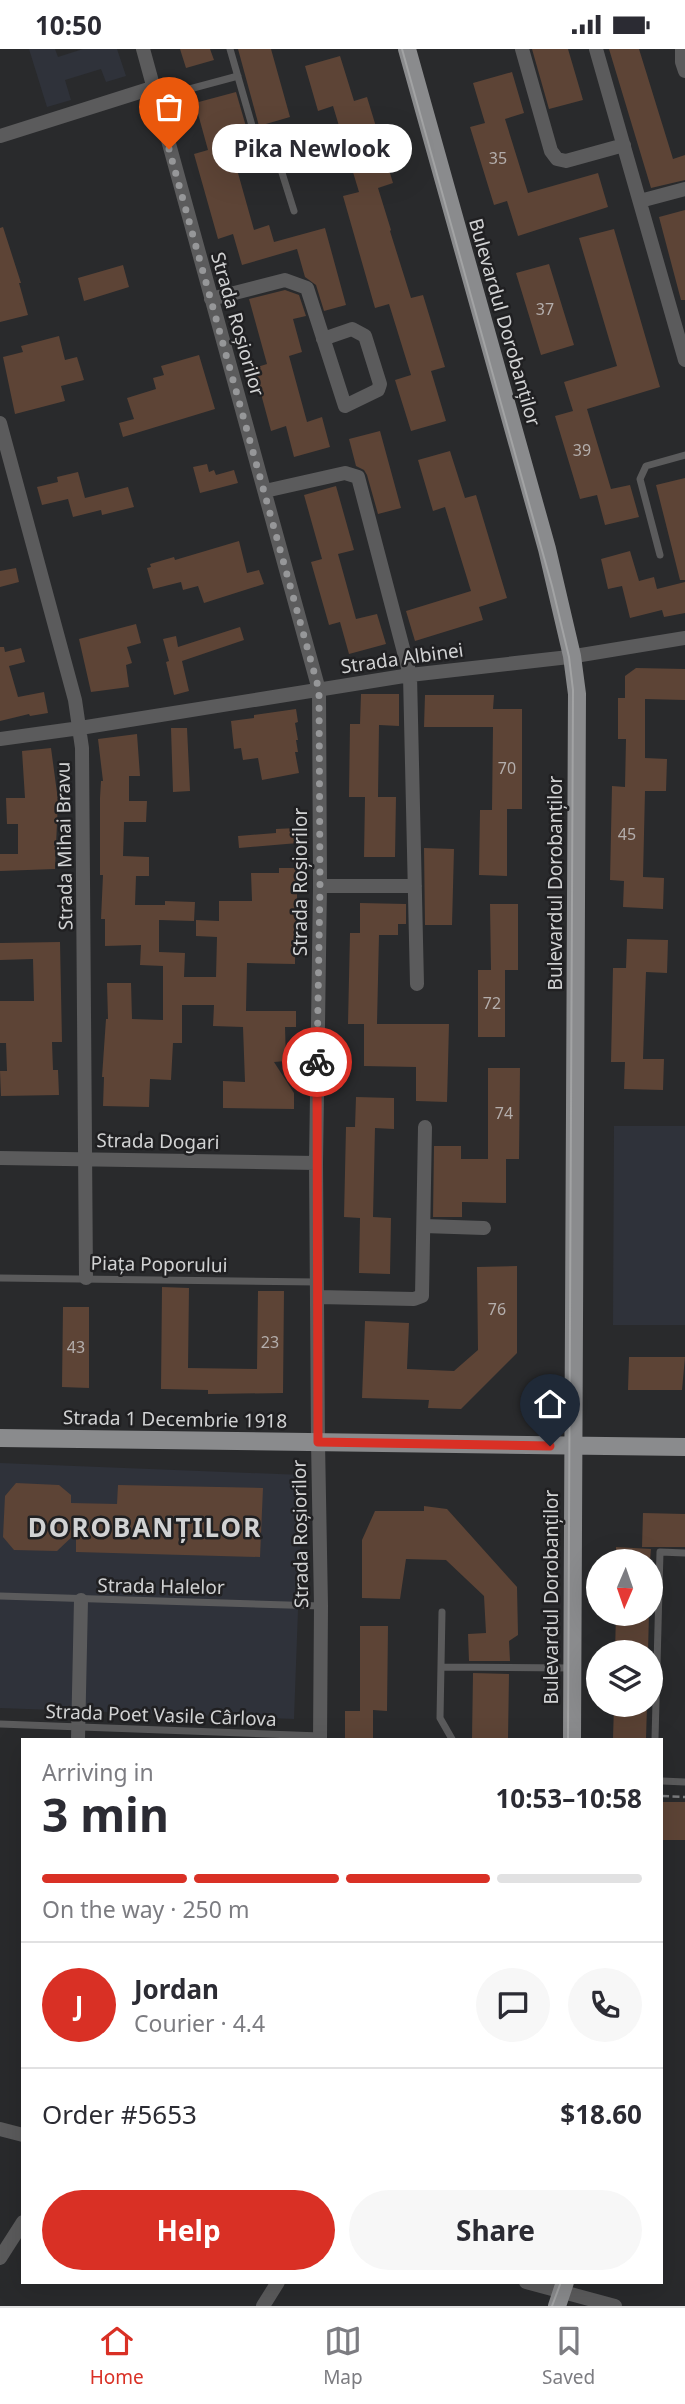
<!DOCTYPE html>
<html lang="en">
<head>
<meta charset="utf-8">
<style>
	:root { --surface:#fff; --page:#f7f7f7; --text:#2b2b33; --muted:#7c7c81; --line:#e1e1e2; --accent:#d93025 }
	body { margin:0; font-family:"Noto Sans",sans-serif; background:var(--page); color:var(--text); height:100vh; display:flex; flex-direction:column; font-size:26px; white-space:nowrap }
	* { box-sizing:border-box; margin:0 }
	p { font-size:23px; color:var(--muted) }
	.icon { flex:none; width:38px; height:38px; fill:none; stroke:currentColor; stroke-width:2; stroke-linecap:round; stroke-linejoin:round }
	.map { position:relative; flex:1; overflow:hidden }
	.sheet { position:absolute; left:21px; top:1689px; width:642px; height:546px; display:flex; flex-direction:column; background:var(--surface); border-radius:0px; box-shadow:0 7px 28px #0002 }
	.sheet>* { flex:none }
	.needle { width:46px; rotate:182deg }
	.fabs { position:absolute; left:586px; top:1500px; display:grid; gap:14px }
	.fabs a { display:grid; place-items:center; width:77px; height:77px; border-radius:50%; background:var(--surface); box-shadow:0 7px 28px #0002; font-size:35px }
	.pin { position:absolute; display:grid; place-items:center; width:60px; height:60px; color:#fff; margin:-72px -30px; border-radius:50% 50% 50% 0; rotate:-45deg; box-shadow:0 0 7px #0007 }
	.pin .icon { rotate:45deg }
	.courier { position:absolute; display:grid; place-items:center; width:70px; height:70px; margin:-35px; border:5px solid #d93025; border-radius:50%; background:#fff; color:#222; box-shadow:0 2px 9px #0007 }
	.bubble { position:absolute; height:49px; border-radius:24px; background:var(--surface); box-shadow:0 7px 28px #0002; font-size:23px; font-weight:700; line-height:49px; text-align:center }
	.head em { font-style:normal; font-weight:700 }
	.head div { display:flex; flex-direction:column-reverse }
	.head { display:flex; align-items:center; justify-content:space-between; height:119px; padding:0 21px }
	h1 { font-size:46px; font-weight:700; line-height:52px }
	.bar { display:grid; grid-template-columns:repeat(4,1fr); gap:10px 7px; align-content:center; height:84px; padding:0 21px }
	.bar i { height:9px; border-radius:5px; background:var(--line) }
	.bar .current { background:var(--accent) }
	.bar p { grid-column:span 4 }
	.line { display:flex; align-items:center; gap:18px; padding:0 21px; border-top:2px solid var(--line) }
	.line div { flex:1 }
	.round { display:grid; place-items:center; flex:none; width:74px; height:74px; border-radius:37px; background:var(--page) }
	.primary-button { display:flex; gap:14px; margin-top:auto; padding:14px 21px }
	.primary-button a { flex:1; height:80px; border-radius:42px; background:var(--accent); color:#fff; font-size:28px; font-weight:700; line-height:80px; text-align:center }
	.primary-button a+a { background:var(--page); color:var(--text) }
	.status { display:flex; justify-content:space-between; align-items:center; height:49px; padding:0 35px; background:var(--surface); direction:ltr }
	.status svg { height:19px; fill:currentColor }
	.tabs { display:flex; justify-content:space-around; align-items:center; height:98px; border-top:2px solid var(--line); background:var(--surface); font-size:19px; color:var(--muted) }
	.tabs a { display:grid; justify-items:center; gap:4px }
	.tabs .current { color:var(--accent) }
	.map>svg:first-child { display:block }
	.built { fill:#2f323a }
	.building { fill:#5d4436 }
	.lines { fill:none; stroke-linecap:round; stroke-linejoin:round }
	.path { stroke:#7a7b7d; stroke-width:2.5; stroke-dasharray:7 3.5; stroke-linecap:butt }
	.lane { stroke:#5b5b5c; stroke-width:7 }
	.street { stroke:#5b5b5c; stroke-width:14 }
	.primary { stroke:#8a8b8d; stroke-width:18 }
	.tram { stroke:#a2a3a4; stroke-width:2 }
	.done { stroke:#969799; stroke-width:7; stroke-dasharray:0 12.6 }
	.route { stroke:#d93025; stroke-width:9 }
	.labels { text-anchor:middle; stroke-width:5; stroke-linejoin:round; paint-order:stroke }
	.number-label { font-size:16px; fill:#b4aeac }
	.street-label { font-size:19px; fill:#d1d2d3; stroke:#202022 }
	.district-label { font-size:26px; font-weight:bold; letter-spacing:2px; fill:#d1d2d3; stroke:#202022 }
</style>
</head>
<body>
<div class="status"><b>10:50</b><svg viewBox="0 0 49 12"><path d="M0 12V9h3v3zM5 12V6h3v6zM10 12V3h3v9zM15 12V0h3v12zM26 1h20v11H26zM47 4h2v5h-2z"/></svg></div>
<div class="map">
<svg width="685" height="2257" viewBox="0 0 685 2257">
	<rect width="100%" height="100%" fill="#292a2c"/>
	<path class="built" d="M 29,0 L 55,0 L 58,8 L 83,0 L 117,0 L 126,27 L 106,33 L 101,20 L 65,31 L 71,51 L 47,58 Z
		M 614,1077 L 685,1077 L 685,1276 L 613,1276 Z
		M 0,1414 L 303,1426 L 294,1670 L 0,1659 Z"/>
	<path class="building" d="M 180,0 L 210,0 L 214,11 L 186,19 Z
		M 238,0 L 271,0 L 290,68 L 259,77 Z
		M 532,0 L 568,0 L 583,51 L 549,60 Z
		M 609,0 L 639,0 L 673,110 L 685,106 L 685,131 L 651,139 Z
		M 340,7 L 354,52 L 367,48 L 393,134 L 378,139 L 391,181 L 390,182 L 411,249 L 423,246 L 445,318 L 431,322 L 446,372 L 411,382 L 395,331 L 411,326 L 389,255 L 375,259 L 343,147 L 359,143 L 333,57 L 318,62 L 305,17 Z
		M 512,23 L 524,64 L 505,70 L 528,144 L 598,124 L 608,158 L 518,187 L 507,152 L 494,156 L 470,78 L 485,74 L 473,34 Z
		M 236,43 L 247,81 L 240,82 L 242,88 L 229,92 L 254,181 L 269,176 L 274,193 L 325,179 L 346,256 L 324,262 L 316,236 L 305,228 L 297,200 L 242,216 L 233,185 L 218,190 L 194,105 L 208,101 L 195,54 Z
		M 685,161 L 685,251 L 681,251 L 659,168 Z
		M 3,178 L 21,234 L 19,234 L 28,266 L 0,273 L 0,179 Z
		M 614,180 L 660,338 L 587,360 L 611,440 L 630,436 L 639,468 L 605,476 L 597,446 L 580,450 L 555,367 L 573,362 L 564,333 L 617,317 L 579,189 Z
		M 549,215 L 574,296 L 541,306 L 516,224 Z
		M 123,216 L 129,238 L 84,252 L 78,229 Z
		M 285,241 L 299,246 L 306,267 L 293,270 L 302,303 L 289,307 L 307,373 L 322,368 L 330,398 L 294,408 L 286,377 L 271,382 L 254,319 L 267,315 L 249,250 Z
		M 59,287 L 65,311 L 77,308 L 84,331 L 61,337 L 65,352 L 15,365 L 3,308 L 23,303 L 21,297 Z
		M 199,306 L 215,360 L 123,388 L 119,374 L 134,370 L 127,349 L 156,340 L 153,329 L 164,326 L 161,317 Z
		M 380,382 L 401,459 L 378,465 L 367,426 L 364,421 L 356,417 L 349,390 Z
		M 450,402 L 465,449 L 476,446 L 507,549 L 479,558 L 483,571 L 415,592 L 406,562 L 471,542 L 445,458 L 433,462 L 418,411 Z
		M 207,415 L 209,423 L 214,421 L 216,426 L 234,421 L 238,434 L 200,444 L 193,418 Z
		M 78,423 L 85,449 L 128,438 L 134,458 L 102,466 L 101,461 L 73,468 L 68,450 L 42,456 L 37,438 L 58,433 L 57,428 Z
		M 685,429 L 685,531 L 680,531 L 656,436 Z
		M 336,437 L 354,501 L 338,505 L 356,570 L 377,565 L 386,595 L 349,605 L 340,573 L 329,576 L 311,513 L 322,510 L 304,446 Z
		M 239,492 L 247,524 L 259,521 L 264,535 L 204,554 L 198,537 L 183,541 L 181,533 L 153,540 L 147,519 L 151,518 L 150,515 L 174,508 L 175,511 Z
		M 630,502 L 639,532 L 654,528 L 657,540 L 685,533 L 685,564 L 664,568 L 662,561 L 630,569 L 622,537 L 608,540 L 601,510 Z
		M 16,519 L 19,533 L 0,538 L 0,522 Z
		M 136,575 L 141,594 L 127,598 L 132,614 L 126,616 L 129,638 L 91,643 L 79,590 Z
		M 240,578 L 244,591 L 182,612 L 189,642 L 174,646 L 166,613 L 169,612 L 163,590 L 176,587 L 178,598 Z
		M 0,598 L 4,598 L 5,603 L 21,599 L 25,613 L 9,617 L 18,648 L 44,643 L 48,664 L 30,667 L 29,665 L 0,672 Z
		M 636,619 L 685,620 L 685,651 L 645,650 L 645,709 L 667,710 L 666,742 L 645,742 L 643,828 L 664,829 L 663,860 L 623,858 L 624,832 L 610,831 L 612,737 L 625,738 L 626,690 L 618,690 L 618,649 L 625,649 L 625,627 Z
		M 361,645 L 399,645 L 399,677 L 379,676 L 378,748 L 396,748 L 395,808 L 364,808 L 365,748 L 349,748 L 350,675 L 360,675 Z
		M 425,646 L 494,646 L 493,660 L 522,660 L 522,760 L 507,760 L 507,827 L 479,826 L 480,761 L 492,761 L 493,678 L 424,678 Z
		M 296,660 L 298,673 L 295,674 L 298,691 L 296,691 L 298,703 L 295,703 L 299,724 L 262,731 L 258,709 L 243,711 L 241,699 L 234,700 L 231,672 L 254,669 L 254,666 Z
		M 171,679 L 187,679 L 190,742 L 173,743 Z
		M 137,685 L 140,727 L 129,727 L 129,752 L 147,752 L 146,773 L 124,773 L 123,807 L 149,808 L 149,827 L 136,827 L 135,856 L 165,856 L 165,852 L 195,853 L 194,872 L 159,871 L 159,903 L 185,904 L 184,928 L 216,928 L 217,888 L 196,887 L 196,871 L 219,872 L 219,852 L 252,852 L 251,824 L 279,824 L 279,819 L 297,819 L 297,878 L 299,878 L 298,890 L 295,890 L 295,915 L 247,914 L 246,962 L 296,962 L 296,978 L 285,978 L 286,1012 L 274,1013 L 294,1044 L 294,1060 L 223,1059 L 223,1032 L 245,1033 L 243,978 L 213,977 L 214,956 L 182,956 L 182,994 L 173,994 L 171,1031 L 150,1030 L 149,1058 L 103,1057 L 104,1028 L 102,1028 L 106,970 L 108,970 L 107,934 L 131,934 L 132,970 L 163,971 L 163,917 L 140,916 L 141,896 L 105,897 L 105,870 L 101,870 L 103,826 L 100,826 L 100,749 L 101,732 L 103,732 L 98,690 Z
		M 51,699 L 58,751 L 55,820 L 0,822 L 0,805 L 18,805 L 18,775 L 7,775 L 6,749 L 25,749 L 22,702 Z
		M 297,779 L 298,794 L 239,799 L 238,787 L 276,784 L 276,780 Z
		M 424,799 L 454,800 L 452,876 L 425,876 Z
		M 360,854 L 406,855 L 406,875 L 398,875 L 398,886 L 379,886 L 377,975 L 449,975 L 447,1053 L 416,1052 L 416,1018 L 364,1017 L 364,975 L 348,975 L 350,884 L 360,884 Z
		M 490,855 L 518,855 L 518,921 L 505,921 L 505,988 L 478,988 L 478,921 L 491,921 Z
		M 627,890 L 668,891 L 667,924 L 646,923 L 643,1010 L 664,1010 L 663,1041 L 624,1040 L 625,1013 L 611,1013 L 613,919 L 626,919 Z
		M 60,893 L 62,993 L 52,993 L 53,1021 L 58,1021 L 59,1046 L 1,1047 L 0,1022 L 7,1022 L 6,994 L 0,994 L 0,952 L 34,952 L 33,910 L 0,911 L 0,894 Z
		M 488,1019 L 520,1019 L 519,1110 L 506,1110 L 506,1154 L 462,1153 L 462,1168 L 433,1168 L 434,1097 L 461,1097 L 461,1110 L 488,1110 Z
		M 356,1048 L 394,1049 L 394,1080 L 375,1079 L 373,1168 L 391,1169 L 390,1225 L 359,1224 L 360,1169 L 344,1168 L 346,1078 L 355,1078 Z
		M 517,1217 L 517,1304 L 461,1360 L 428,1359 L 429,1351 L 362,1349 L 365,1272 L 409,1274 L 407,1320 L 454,1322 L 478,1301 L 477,1218 Z
		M 162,1238 L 189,1239 L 188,1319 L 257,1320 L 258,1242 L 284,1242 L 283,1344 L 208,1345 L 208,1341 L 161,1340 Z
		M 63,1258 L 89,1258 L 89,1339 L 62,1338 Z
		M 629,1308 L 685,1308 L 682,1341 L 628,1341 Z
		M 16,1434 L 59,1436 L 71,1446 L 71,1454 L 117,1455 L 118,1436 L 263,1439 L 260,1508 L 76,1503 L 76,1484 L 57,1502 L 14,1501 L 3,1488 L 5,1447 Z
		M 424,1457 L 447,1460 L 517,1538 L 518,1586 L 509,1592 L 510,1612 L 469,1612 L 468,1585 L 486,1584 L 484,1547 L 446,1511 L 406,1510 L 400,1550 L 362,1549 L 362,1491 L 375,1462 L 424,1462 Z
		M 643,1464 L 685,1465 L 685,1498 L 642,1498 Z
		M 616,1498 L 651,1500 L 650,1512 L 616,1512 Z
		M 616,1564 L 649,1564 L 648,1603 L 615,1603 Z
		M 360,1577 L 388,1577 L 387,1662 L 373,1661 L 373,1690 L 345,1690 L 345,1662 L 360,1662 Z
		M 473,1624 L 509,1625 L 508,1690 L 472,1690 Z
		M 614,1656 L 647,1656 L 646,1690 L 613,1690 Z
		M 662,1753 L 685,1753 L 685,1791 L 662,1791 Z"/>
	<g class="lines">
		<path class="path" d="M 662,1747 L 685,1748"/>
		<path class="lane" d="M 230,0 L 257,94 L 278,111 L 294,162
			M 156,49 L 238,27
			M 660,506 L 640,430 L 646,417 L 685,406
			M 0,1229 L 317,1233
			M 0,1547 L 321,1557
			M 442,1563 L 440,1669 L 452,1690
			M 441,1618 L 571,1619
			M 0,1675 L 320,1687
			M 655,1690 L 660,1503 L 685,1504
			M 662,1732 L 685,1733"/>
		<path class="street" d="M 143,0 L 319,641 L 320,837 L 316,1114 L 318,1393 L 321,1557 L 320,1690
			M 522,0 L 551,102 L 557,110 L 566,112 L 624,96
			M 596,0 L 685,311
			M 682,0 L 682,13 L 685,22
			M 0,87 L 152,39
			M 640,152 L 685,140
			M 211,250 L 285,231 L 307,239 L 345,357 L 378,341 L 380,335 L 365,287 L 352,280 L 323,290
			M 0,374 L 75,651 L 82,699 L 86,1229
			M 265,442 L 345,424 L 358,428 L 410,626 L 417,935
			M 0,690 L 80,679 L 410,626 L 569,608 L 685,589
			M 320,837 L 415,837
			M 0,1109 L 316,1114
			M 424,1177 L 484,1179
			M 318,1248 L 414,1250 L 422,1247 L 425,1078
			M 78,1690 L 81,1551
			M 0,2080 L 23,2086
			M 0,2209 L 23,2173
			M 526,2233 L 615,2257
			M 263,2257 L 278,2233"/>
		<path class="primary" d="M 407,0 L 547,500 L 572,607 L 577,645 L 572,1690
			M 0,1389 L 685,1398
			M 557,2257 L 565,2233"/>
		<path class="tram" d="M 402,0 L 552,537 L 569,608 L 573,641 L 568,1690
			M 552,2257 L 561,2233"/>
	</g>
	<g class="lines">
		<path class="done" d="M 169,100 L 319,641 L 320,837 L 317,1013"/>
		<path class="route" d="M 317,1013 L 318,1393 L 550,1397"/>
	</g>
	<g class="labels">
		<g class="number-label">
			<text x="498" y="115">35</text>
			<text x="545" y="266">37</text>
			<text x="582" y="407">39</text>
			<text x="507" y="725">70</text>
			<text x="627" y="791">45</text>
			<text x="492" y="960">72</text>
			<text x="504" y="1070">74</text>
			<text x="497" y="1266">76</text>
			<text x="270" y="1299">23</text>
			<text x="76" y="1304">43</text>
		</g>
		<g class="street-label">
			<text transform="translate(505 273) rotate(74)" y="7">Bulevardul Dorobanților</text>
			<text transform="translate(238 275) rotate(74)" y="7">Strada Roșiorilor</text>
			<text transform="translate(402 609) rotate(-8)" y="7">Strada Albinei</text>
			<text transform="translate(64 797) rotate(-91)" y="7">Strada Mihai Bravu</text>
			<text transform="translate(300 833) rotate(-90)" y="7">Strada Roșiorilor</text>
			<text transform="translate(555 834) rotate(-90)" y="7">Bulevardul Dorobanților</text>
			<text transform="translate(158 1092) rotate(1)" y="7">Strada Dogari</text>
			<text transform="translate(159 1215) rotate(1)" y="7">Piața Poporului</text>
			<text transform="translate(175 1370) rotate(1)" y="7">Strada 1 Decembrie 1918</text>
			<text transform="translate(300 1485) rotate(-91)" y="7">Strada Roșiorilor</text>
			<text transform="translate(161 1537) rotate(1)" y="7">Strada Halelor</text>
			<text transform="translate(551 1548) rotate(-90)" y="7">Bulevardul Dorobanților</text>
			<text transform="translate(161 1666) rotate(2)" y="7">Strada Poet Vasile Cârlova</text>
		</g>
		<g class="district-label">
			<text x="145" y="1488">DOROBANȚILOR</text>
		</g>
	</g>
</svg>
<div class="fabs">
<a><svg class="needle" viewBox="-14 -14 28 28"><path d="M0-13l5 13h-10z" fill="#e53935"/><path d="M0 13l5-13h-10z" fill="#7c7c81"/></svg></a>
<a><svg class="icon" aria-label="layers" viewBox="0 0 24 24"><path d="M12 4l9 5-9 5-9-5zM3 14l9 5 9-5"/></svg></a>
</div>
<div class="pin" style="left:169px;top:100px;background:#ea580c"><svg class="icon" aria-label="bag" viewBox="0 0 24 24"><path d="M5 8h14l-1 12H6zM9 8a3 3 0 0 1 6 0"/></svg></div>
<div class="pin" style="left:550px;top:1397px;background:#1f2937"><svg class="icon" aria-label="home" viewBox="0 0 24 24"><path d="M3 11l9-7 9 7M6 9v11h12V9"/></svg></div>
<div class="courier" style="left:317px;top:1013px"><svg class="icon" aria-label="bike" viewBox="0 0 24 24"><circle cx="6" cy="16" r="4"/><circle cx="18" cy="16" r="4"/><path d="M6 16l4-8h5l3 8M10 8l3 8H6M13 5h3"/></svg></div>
<div class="bubble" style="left:212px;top:75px;width:200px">Pika Newlook</div>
<section class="sheet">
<div class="head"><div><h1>3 min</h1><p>Arriving in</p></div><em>10:53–10:58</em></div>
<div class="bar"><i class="current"></i><i class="current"></i><i class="current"></i><i></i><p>On the way · 250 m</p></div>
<div class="line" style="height:126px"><b class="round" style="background:var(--accent);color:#fff">J</b><div><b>Jordan</b><p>Courier · 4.4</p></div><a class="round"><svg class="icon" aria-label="chat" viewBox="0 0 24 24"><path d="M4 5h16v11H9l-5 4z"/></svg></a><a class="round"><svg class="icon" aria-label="phone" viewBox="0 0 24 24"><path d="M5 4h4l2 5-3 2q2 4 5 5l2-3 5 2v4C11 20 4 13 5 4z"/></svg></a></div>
<div class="line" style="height:91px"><div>Order #5653</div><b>$18.60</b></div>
<div class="primary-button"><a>Help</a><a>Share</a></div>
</section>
</div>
<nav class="tabs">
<a class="current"><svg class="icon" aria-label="home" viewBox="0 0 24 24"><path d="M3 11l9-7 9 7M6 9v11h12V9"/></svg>Home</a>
<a><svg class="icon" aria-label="map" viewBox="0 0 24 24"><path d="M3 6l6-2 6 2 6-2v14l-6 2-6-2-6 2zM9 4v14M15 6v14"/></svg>Map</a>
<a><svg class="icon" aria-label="saved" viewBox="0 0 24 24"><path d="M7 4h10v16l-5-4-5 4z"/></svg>Saved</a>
</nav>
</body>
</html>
